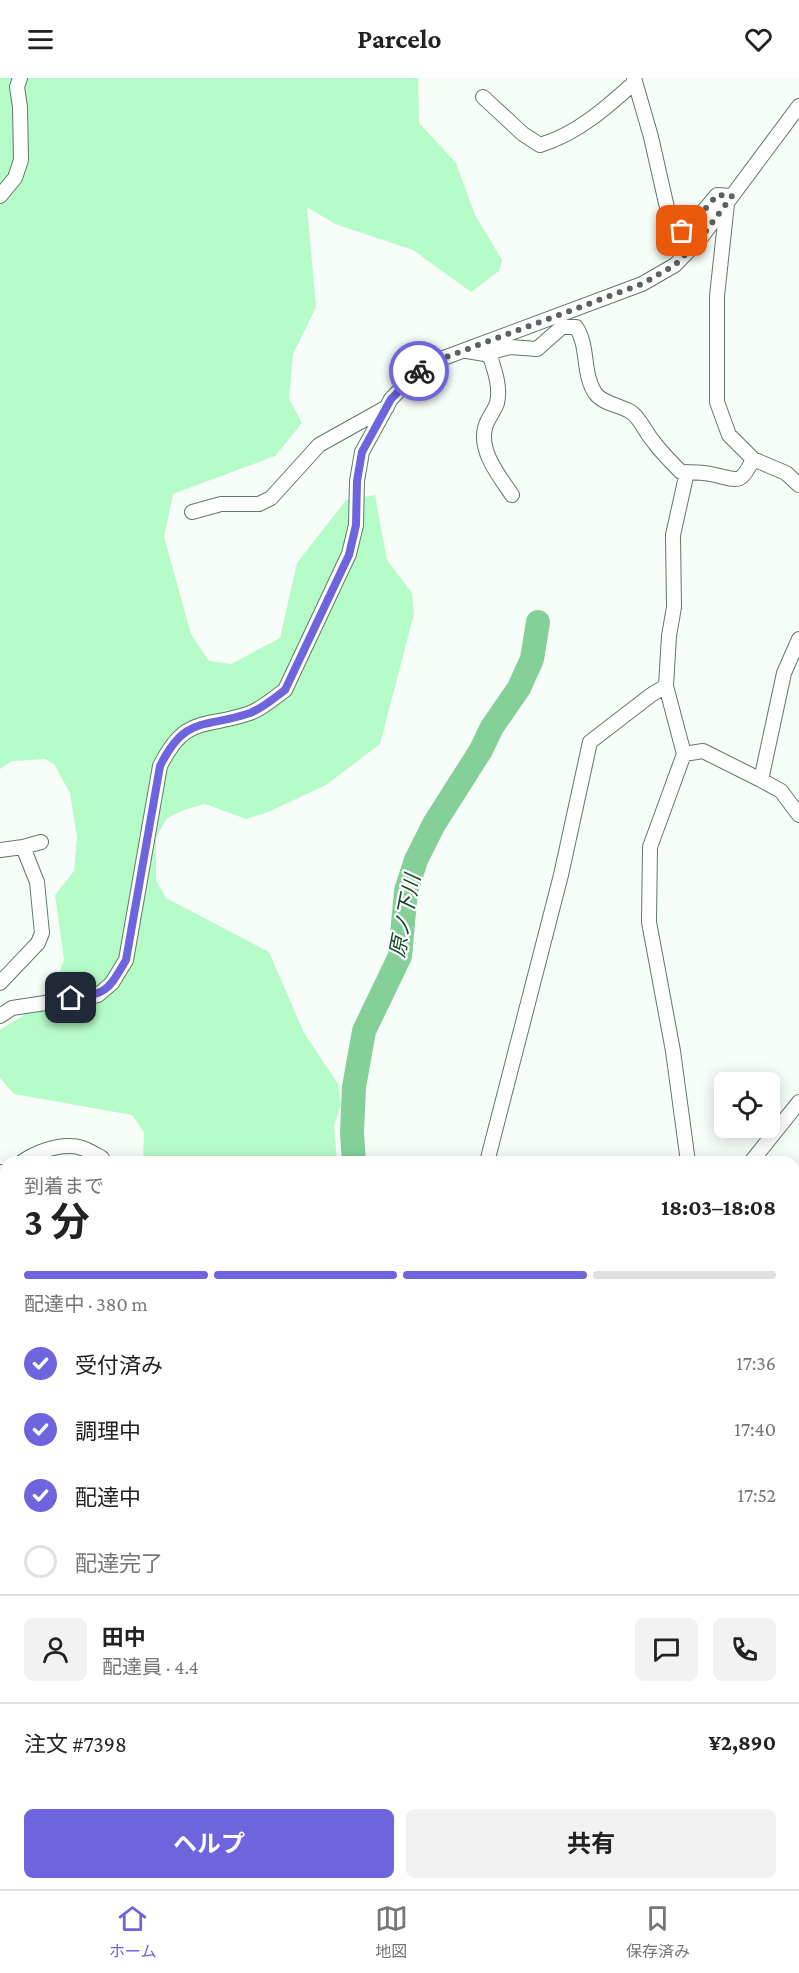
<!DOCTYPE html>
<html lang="ja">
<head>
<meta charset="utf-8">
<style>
	:root { --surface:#fff; --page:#f2f2f2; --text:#222; --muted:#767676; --line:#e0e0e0; --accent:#6d64de }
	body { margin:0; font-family:"Crimson Pro","Noto Sans JP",serif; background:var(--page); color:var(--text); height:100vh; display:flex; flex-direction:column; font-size:22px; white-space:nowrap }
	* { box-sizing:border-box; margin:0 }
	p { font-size:20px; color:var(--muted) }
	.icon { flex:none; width:33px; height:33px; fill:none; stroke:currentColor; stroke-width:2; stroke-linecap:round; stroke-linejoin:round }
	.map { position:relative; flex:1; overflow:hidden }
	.details { position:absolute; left:0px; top:1078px; width:800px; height:734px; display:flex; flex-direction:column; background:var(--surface); border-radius:18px 18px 0 0; box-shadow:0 3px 15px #0003 }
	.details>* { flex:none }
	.tools { position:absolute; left:714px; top:994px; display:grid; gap:12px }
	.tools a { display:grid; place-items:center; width:66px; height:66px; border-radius:9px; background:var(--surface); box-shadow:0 3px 15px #0003; font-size:30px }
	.pin { position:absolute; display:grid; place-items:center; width:51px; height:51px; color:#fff; margin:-26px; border-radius:12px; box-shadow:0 3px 9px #0006 }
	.courier { position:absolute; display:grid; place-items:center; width:60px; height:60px; margin:-30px; border:4px solid #6d64de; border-radius:50%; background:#fff; color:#222; box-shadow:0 2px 8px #0007 }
	.headline em { font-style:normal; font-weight:700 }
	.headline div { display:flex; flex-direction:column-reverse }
	.headline { display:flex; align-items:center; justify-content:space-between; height:102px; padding:0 24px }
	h1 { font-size:39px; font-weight:700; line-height:45px }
	.bar { display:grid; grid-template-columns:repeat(4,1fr); gap:9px 6px; align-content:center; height:72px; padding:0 24px }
	.bar i { height:8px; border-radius:4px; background:var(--line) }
	.bar .active { background:var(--accent) }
	.bar p { grid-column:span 4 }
	.line { display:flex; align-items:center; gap:15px; padding:0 24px; border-top:2px solid var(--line) }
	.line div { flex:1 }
	.round { display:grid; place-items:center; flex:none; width:63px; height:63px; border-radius:9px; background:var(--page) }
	ol { padding:0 24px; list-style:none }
	li { display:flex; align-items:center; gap:18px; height:66px }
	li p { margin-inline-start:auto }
	li .icon { padding:6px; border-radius:50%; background:var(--accent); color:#fff; stroke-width:4 }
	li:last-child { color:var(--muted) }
	li i { width:33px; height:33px; border:3px solid var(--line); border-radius:50% }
	.primary-button { display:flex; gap:12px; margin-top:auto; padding:12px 24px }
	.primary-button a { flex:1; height:69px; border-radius:9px; background:var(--accent); color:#fff; font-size:24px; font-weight:700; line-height:69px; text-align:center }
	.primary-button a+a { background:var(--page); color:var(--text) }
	header { display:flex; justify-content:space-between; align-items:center; height:78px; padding:0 24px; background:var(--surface); font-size:27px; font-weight:700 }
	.menu { display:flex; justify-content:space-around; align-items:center; height:84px; border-top:2px solid var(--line); background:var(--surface); font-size:16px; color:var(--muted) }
	.menu a { display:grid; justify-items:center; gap:3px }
	.menu .active { color:var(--accent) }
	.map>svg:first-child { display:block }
	.green { fill:#b6fcc8 }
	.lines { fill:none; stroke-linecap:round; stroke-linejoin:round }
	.river { stroke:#84d098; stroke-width:24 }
	.minor-casing { stroke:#5f7a66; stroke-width:16 }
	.path { stroke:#949c96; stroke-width:2; stroke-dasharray:6 3; stroke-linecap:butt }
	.minor { stroke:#fff; stroke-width:14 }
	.done { stroke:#5a635d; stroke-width:6; stroke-dasharray:0 10.8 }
	.route { stroke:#6d64de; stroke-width:8 }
	.labels { text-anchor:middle; stroke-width:4.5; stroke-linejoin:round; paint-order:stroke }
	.water-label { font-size:21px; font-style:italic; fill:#124a27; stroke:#fff }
</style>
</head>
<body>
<header><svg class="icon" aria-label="menu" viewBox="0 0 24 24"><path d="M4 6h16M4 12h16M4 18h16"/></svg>Parcelo<svg class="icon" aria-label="heart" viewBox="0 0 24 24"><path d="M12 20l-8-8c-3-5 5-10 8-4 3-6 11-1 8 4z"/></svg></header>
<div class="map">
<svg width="799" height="1811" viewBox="0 0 799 1811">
	<rect width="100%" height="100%" fill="#f7fdf8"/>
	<path class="green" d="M 0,0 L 418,0 L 419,45 L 456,85 L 475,137 L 502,182 L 499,193 L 471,214 L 413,172 L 335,146 L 307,129 L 316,229 L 293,276 L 289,321 L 302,345 L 275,378 L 173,416 L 164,459 L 191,556 L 209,583 L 231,586 L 280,560 L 297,485 L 346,422 L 375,417 L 387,482 L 412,515 L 414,536 L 380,666 L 326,707 L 268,734 L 246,741 L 205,726 L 186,731 L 167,740 L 156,760 L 156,802 L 166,820 L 269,874 L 304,955 L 338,1006 L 341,1027 L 334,1048 L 337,1084 L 143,1084 L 144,1054 L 132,1037 L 14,1016 L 0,1000 L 0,952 L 32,932 L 58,900 L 64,881 L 55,817 L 74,793 L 77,759 L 70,715 L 54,686 L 45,681 L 12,683 L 0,691 Z
		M 799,1495 L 799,1708 L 794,1709 L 794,1502 Z"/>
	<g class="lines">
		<path class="river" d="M 354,1084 L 352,1055 L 354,1009 L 364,953 L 400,878 L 406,813 L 416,782 L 434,746 L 481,672 L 492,649 L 519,610 L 532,581 L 538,544
			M 794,1448 L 799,1444
			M 794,1798 L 799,1797
			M 54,1811 L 55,1806
			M 308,1811 L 322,1806
			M 737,1811 L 759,1806"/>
		<defs>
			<path id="minor" d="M 634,0 L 651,59 L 668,134 L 675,151 L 682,153 L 690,149 L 717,117 L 732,118
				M 483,19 L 523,56 L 540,67 C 577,56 606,30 635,4
				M 0,118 L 15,100 L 21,82 L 20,29 L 17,9 L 20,0
				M 727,126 L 717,218 L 717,324 L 729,357 L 753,381 L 786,395 L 799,407
				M 467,273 L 485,276 L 510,269 L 537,271 L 562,249 L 576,249 C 589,268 582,295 595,315 C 603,326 620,327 631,334 C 641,341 645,354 653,363 C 661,374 671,384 681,394 C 692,394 704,394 715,397 C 738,402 741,407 753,381
				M 489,275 C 494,291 501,308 497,325 C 494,334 487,341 485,350 C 479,374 500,399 512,417
				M 687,394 L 673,457 L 674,529 L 669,558 L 666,608 L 684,676 L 650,769 L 649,844 L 673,973 L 688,1084
				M 192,434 L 221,426 L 259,426 L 271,420 L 319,367 L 387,329
				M 684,676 L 703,673 L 761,702 L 781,713 L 799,737
				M 761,702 L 784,595 L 799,561
				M 23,769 L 41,764
				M 0,772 L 23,769 L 37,804 L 42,855 L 38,865 L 0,905
				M 0,938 L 12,930 L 98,917 L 112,905 L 126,882 L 160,688 C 186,636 204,651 250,635 C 263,630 274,620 285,612 L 349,476 L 356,447 L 357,403 L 362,374 L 391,321 L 414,297 L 430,285 L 642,206 L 675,187 L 700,161 L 799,28
				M 22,1084 C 34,1075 55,1067 71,1068 C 83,1068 93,1075 102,1080
				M 487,1084 L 561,797 L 590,664 L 651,617 L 666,608
				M 751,1084 L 799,1024
				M 0,1094 L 6,1100
				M 0,1142 L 6,1121
				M 0,1329 L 6,1336
				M 0,1511 L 6,1509
				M 794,1735 L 799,1734
				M 256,1811 L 260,1806
				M 458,1811 L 491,1806"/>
		</defs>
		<use href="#minor" class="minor-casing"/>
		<path class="path" d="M 119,1811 L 131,1806"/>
		<use href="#minor" class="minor"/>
	</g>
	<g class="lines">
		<path class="done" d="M 419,293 L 430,285 L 642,206 L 675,187 L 700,161 L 732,118 L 717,117 L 690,149 L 682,153"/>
		<path class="route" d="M 71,920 C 108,916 108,912 126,882 L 160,688 C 186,636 204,651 250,635 C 263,630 274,620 285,612 L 349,477 L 356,447 L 357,403 L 362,374 L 391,321 L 419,293"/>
	</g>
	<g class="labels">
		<g class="water-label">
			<text transform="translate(405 838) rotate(-79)" y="7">原ノ下川</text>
		</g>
	</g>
</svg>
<div class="tools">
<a><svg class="icon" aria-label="locate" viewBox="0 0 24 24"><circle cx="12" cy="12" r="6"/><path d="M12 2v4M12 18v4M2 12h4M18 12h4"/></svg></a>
</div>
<div class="pin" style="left:682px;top:153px;background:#ea580c"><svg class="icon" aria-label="bag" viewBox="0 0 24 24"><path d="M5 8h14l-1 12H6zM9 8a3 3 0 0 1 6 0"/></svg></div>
<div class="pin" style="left:71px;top:920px;background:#1f2937"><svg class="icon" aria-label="home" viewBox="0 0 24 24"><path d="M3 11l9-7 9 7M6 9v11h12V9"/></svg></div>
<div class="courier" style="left:419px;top:293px"><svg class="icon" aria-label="bike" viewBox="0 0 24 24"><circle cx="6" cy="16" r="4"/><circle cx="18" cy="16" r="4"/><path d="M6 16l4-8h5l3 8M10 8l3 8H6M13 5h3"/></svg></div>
<section class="details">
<div class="headline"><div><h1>3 分</h1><p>到着まで</p></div><em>18:03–18:08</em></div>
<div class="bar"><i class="active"></i><i class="active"></i><i class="active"></i><i></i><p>配達中 · 380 m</p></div>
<ol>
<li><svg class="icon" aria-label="check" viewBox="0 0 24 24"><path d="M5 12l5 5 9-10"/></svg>受付済み<p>17:36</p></li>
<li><svg class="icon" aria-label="check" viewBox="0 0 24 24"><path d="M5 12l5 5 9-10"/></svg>調理中<p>17:40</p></li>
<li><svg class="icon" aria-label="check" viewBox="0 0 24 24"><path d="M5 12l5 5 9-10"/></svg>配達中<p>17:52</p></li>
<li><i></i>配達完了</li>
</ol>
<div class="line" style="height:108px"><a class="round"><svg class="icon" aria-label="person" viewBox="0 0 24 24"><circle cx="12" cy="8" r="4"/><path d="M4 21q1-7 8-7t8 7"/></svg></a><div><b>田中</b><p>配達員 · 4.4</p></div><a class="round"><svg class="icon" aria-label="chat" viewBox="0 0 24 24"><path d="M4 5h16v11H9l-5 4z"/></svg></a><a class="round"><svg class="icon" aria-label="phone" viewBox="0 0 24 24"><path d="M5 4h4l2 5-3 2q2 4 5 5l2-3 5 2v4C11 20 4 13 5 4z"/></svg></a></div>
<div class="line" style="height:78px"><div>注文 #7398</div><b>¥2,890</b></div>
<div class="primary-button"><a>ヘルプ</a><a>共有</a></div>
</section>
</div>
<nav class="menu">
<a class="active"><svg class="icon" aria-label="home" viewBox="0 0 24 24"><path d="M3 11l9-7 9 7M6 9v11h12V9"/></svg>ホーム</a>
<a><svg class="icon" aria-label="map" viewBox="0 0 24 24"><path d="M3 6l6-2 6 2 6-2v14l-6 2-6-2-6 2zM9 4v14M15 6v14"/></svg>地図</a>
<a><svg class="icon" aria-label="saved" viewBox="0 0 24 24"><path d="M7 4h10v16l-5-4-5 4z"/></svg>保存済み</a>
</nav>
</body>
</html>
